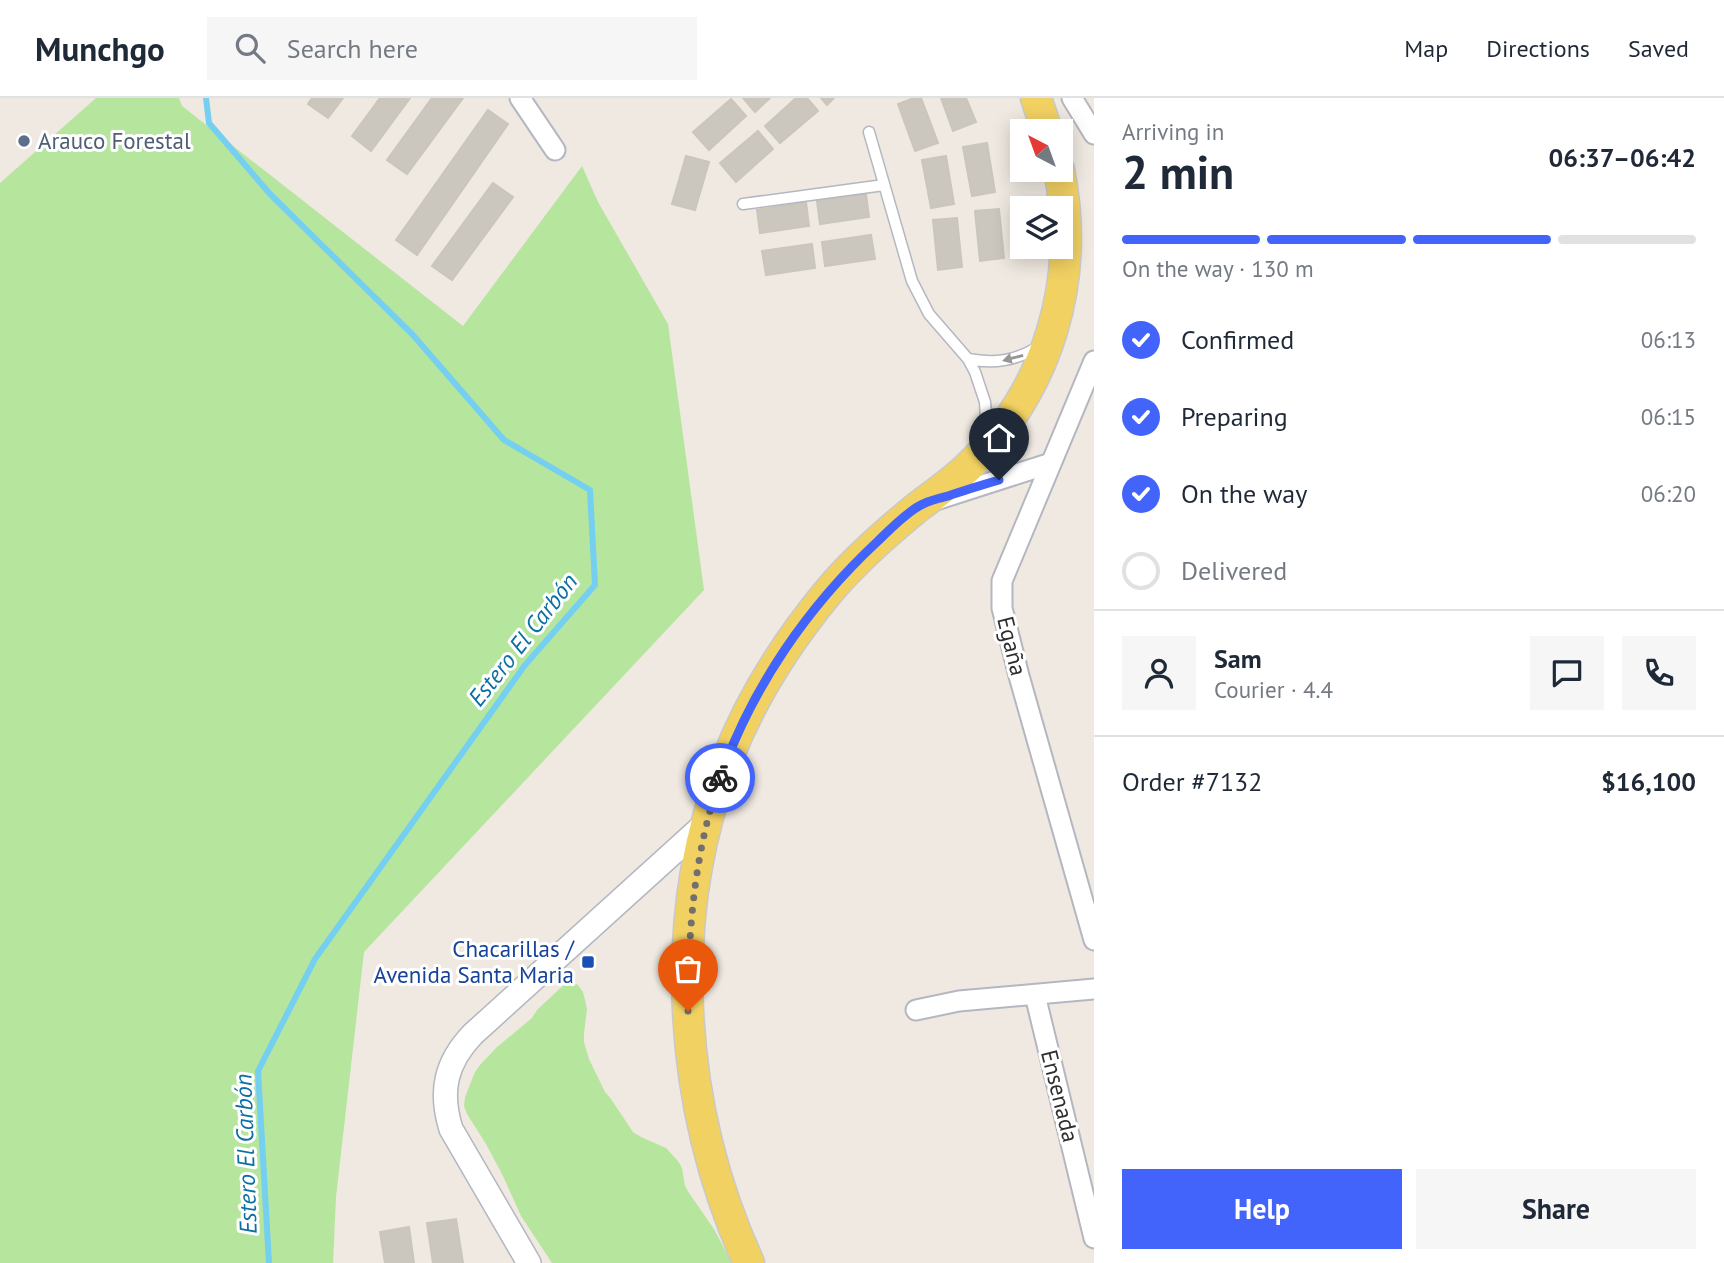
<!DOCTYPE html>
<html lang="en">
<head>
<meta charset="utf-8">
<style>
	:root { --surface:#fff; --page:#f6f6f7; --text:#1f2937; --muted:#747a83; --line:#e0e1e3; --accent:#4264fb }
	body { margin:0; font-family:"PT Sans",sans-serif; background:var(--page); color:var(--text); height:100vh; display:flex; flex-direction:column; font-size:26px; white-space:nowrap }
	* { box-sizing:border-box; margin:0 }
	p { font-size:23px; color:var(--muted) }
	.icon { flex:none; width:38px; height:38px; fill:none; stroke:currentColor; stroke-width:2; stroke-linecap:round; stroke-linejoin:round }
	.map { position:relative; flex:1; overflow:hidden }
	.sheet { display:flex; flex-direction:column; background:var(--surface); width:630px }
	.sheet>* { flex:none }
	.needle { width:46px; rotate:319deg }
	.tools { position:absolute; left:1010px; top:21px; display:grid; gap:14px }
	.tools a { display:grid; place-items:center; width:63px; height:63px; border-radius:0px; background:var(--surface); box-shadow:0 4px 18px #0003; font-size:35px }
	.pin { position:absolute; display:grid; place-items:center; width:60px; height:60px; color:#fff; margin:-72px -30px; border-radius:50% 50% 50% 0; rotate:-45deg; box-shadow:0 0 7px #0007 }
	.pin .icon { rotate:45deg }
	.courier { position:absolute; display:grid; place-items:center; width:70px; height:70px; margin:-35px; border:5px solid #4264fb; border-radius:50%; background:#fff; color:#222; box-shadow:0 2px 9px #0007 }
	.headline em { font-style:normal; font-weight:700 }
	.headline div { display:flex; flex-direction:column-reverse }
	.headline { display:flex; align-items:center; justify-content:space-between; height:119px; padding:0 28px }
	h1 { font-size:46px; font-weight:700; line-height:52px }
	.bar { display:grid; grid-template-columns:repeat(4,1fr); gap:10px 7px; align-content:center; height:84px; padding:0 28px }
	.bar i { height:9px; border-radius:5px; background:var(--line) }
	.bar .current { background:var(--accent) }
	.bar p { grid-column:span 4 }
	.line { display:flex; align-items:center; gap:18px; padding:0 28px; border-top:2px solid var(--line) }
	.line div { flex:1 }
	.round { display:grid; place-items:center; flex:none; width:74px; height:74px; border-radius:0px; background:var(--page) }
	ol { padding:0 28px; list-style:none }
	li { display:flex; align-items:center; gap:21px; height:77px }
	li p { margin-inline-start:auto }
	li .icon { padding:7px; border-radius:50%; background:var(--accent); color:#fff; stroke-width:4 }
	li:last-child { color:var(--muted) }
	li i { width:38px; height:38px; border:4px solid var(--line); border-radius:50% }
	.cta { display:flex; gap:14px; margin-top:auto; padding:14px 28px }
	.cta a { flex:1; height:80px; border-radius:0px; background:var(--accent); color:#fff; font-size:28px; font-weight:700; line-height:80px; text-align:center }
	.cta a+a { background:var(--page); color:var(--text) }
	header { display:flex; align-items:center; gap:42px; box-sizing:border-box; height:98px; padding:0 35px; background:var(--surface); border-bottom:2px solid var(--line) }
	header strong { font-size:33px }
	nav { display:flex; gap:38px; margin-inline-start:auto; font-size:24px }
	.search { width:490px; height:63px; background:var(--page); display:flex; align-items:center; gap:18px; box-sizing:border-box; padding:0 24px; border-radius:0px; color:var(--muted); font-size:26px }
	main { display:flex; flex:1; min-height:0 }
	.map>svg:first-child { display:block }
	.green { fill:#b6e59e }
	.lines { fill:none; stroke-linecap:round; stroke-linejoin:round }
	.stream { stroke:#75cff0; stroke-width:6 }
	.building { fill:#cbc7bf; stroke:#cbc5ba; stroke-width:2 }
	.service-casing { stroke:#b4b7c1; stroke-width:13 }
	.minor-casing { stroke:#b4b7c1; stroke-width:23 }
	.tertiary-casing { stroke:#b4b7c1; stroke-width:26 }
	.primary-casing { stroke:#c9c9c9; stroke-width:33 }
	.service { stroke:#fff; stroke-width:10 }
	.minor { stroke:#fff; stroke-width:19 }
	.tertiary { stroke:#fff; stroke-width:23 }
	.primary { stroke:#f2d163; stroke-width:30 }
	.oneway { fill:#969696 }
	.done { stroke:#726f6d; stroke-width:7; stroke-dasharray:0 12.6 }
	.route { stroke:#4264fb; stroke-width:9 }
	.service-dot { fill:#5c6f8a; stroke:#fff; stroke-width:2.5 }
	.transit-dot { fill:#1a4fb4; stroke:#fff; stroke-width:2.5 }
	.labels { text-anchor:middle; stroke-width:6; stroke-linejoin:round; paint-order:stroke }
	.service-label { font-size:23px; fill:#4e5e75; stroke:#fff; text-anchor:start }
	.street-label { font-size:23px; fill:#2e2e2e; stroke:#fff }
	.transit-label { font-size:23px; fill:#164399; stroke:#fff; text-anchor:end }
	.water-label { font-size:24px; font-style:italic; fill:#0d6fa3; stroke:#fff }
</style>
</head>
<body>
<header>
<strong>Munchgo</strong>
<div class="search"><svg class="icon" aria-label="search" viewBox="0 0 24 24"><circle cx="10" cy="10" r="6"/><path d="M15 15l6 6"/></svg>Search here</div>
<nav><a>Map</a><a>Directions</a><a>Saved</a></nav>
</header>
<main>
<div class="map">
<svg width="1094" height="1165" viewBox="0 0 1094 1165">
	<rect width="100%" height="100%" fill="#efe9e1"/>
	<path class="green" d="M 96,0 L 179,0 L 182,8 L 463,228 L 582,68 L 598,104 L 668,226 L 704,492 L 364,854 L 336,1099 L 333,1165 L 0,1165 L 0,85 Z
		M 569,882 L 578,887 L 583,894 L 587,911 L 584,935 L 584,944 L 589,961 L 605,994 L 611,1001 L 633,1034 L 641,1039 L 666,1050 L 678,1063 L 682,1070 L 685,1088 L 689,1095 L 714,1131 L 732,1165 L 552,1165 L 521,1118 L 503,1078 L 486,1046 L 467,1016 L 464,1008 L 465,999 L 475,974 L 480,967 L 497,949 L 532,920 L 537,912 Z"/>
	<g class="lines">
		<path class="stream" d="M 206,0 L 209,25 L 270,96 L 413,237 L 504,342 L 590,392 L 595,487 L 525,567 L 315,861 L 258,973 L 269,1165"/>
	</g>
	<path class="building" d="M 312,0 L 343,0 L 328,20 L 308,6 Z
		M 380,0 L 410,0 L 371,53 L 352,38 Z
		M 432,0 L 463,0 L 407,76 L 387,62 Z
		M 743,0 L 770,0 L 755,14 Z
		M 796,0 L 807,0 L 818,13 L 780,45 L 765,28 Z
		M 821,0 L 834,0 L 827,7 Z
		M 914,0 L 921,0 L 938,45 L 915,53 L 898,6 Z
		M 941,0 L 966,0 L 976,24 L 953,33 Z
		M 731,1 L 746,18 L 709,52 L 693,34 Z
		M 488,12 L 508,26 L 417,157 L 396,142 Z
		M 758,33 L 773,51 L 736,84 L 720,65 Z
		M 987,45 L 995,94 L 972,98 L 963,49 Z
		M 686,58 L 709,64 L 695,112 L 672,106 Z
		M 946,58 L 954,106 L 931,110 L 922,62 Z
		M 493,85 L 513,99 L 452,182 L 432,168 Z
		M 866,96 L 869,119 L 820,126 L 817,103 Z
		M 806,104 L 809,128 L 760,135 L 757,112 Z
		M 999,111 L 1004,160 L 980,163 L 975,113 Z
		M 957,120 L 962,169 L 938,172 L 933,122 Z
		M 871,137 L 875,161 L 825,168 L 822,144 Z
		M 812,146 L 815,170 L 766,177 L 762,153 Z
		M 456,1121 L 463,1165 L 433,1165 L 427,1125 Z
		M 409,1129 L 414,1165 L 385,1165 L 380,1134 Z"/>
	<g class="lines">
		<defs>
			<path id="service" d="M 869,34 L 912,183 L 929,216 L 968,261 L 975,274 L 985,304 L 987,337
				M 743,106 L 884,87
				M 968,261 C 994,266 1015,263 1038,249"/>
			<path id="minor" d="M 520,0 L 555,52
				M 1072,0 L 1094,36
				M 1094,263 L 1002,483 L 1002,510 L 1019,578 L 1094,842
				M 939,401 L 1051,365
				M 1035,897 L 1094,1140
				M 916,912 L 959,903 L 1094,891"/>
			<path id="tertiary" d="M 529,1165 L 451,1031 C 439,993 446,964 473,936 L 707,724"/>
			<path id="primary" d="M 1036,0 L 1047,33
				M 749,1165 C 679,1012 665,825 725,667 C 749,603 786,545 829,493 C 856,461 887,434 919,408 C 935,396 952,384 967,370 C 1049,292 1081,182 1059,72"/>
		</defs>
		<use href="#service" class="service-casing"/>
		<use href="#minor" class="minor-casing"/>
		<use href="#tertiary" class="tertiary-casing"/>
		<use href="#primary" class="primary-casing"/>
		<use href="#service" class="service"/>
		<use href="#minor" class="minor"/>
		<use href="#tertiary" class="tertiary"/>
		<use href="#primary" class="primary"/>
	</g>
	<defs><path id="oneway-solid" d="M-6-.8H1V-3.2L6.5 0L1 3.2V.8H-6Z" transform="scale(1.75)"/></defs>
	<use class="oneway" href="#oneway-solid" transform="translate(1013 260) rotate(165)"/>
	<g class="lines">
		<path class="done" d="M 688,913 C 688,834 694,756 720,680"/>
		<path class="route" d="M 720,680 C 752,589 808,508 878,443 C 889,432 909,412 923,406 C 931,402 940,400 948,398 C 965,392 982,387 999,382"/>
	</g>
	<circle class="service-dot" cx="24" cy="43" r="7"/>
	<rect class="transit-dot" x="581" y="857" width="14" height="14" rx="3.5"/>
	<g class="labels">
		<g class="service-label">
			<text x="38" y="51">Arauco Forestal</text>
		</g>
		<g class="street-label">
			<text transform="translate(1012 548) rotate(76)" y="8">Egaña</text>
			<text transform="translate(1060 998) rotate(76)" y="8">Ensenada</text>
		</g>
		<g class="transit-label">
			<text x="574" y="859">Chacarillas /<tspan x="574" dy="26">Avenida Santa Maria</tspan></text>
		</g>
		<g class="water-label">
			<text transform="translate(523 542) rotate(-52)" y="8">Estero El Carbón</text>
			<text transform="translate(246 1056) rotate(-92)" y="8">Estero El Carbón</text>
		</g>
	</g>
</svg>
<div class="tools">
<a><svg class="needle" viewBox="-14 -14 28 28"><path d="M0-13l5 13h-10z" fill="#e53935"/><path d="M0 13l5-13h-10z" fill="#747a83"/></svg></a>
<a><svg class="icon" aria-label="layers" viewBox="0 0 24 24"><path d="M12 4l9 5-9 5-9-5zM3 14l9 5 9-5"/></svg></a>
</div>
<div class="pin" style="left:688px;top:913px;background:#ea580c"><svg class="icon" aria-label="bag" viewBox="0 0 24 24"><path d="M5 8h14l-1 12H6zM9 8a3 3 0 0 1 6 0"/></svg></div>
<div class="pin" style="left:999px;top:382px;background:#1f2937"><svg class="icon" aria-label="home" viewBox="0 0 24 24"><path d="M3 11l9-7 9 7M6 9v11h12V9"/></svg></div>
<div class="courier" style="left:720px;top:680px"><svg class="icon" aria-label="bike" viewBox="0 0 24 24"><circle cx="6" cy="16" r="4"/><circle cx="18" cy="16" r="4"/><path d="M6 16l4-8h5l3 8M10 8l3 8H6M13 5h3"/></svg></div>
</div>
<section class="sheet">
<div class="headline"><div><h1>2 min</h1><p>Arriving in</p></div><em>06:37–06:42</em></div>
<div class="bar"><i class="current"></i><i class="current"></i><i class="current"></i><i></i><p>On the way · 130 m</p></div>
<ol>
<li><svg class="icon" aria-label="check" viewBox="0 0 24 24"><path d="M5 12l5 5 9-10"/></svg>Confirmed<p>06:13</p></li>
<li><svg class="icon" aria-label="check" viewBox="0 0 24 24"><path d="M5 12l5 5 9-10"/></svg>Preparing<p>06:15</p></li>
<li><svg class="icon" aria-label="check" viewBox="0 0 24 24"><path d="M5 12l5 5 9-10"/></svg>On the way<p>06:20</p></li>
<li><i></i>Delivered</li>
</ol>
<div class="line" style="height:126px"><a class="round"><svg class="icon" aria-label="person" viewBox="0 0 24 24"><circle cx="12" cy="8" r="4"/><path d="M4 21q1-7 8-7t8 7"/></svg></a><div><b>Sam</b><p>Courier · 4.4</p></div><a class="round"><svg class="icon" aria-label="chat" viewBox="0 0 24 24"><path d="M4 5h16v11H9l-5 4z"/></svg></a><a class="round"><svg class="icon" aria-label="phone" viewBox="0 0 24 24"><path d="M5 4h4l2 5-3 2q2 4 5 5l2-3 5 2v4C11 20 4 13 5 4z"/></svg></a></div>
<div class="line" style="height:91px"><div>Order #7132</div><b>$16,100</b></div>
<div class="cta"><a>Help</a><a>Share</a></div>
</section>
</main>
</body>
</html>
